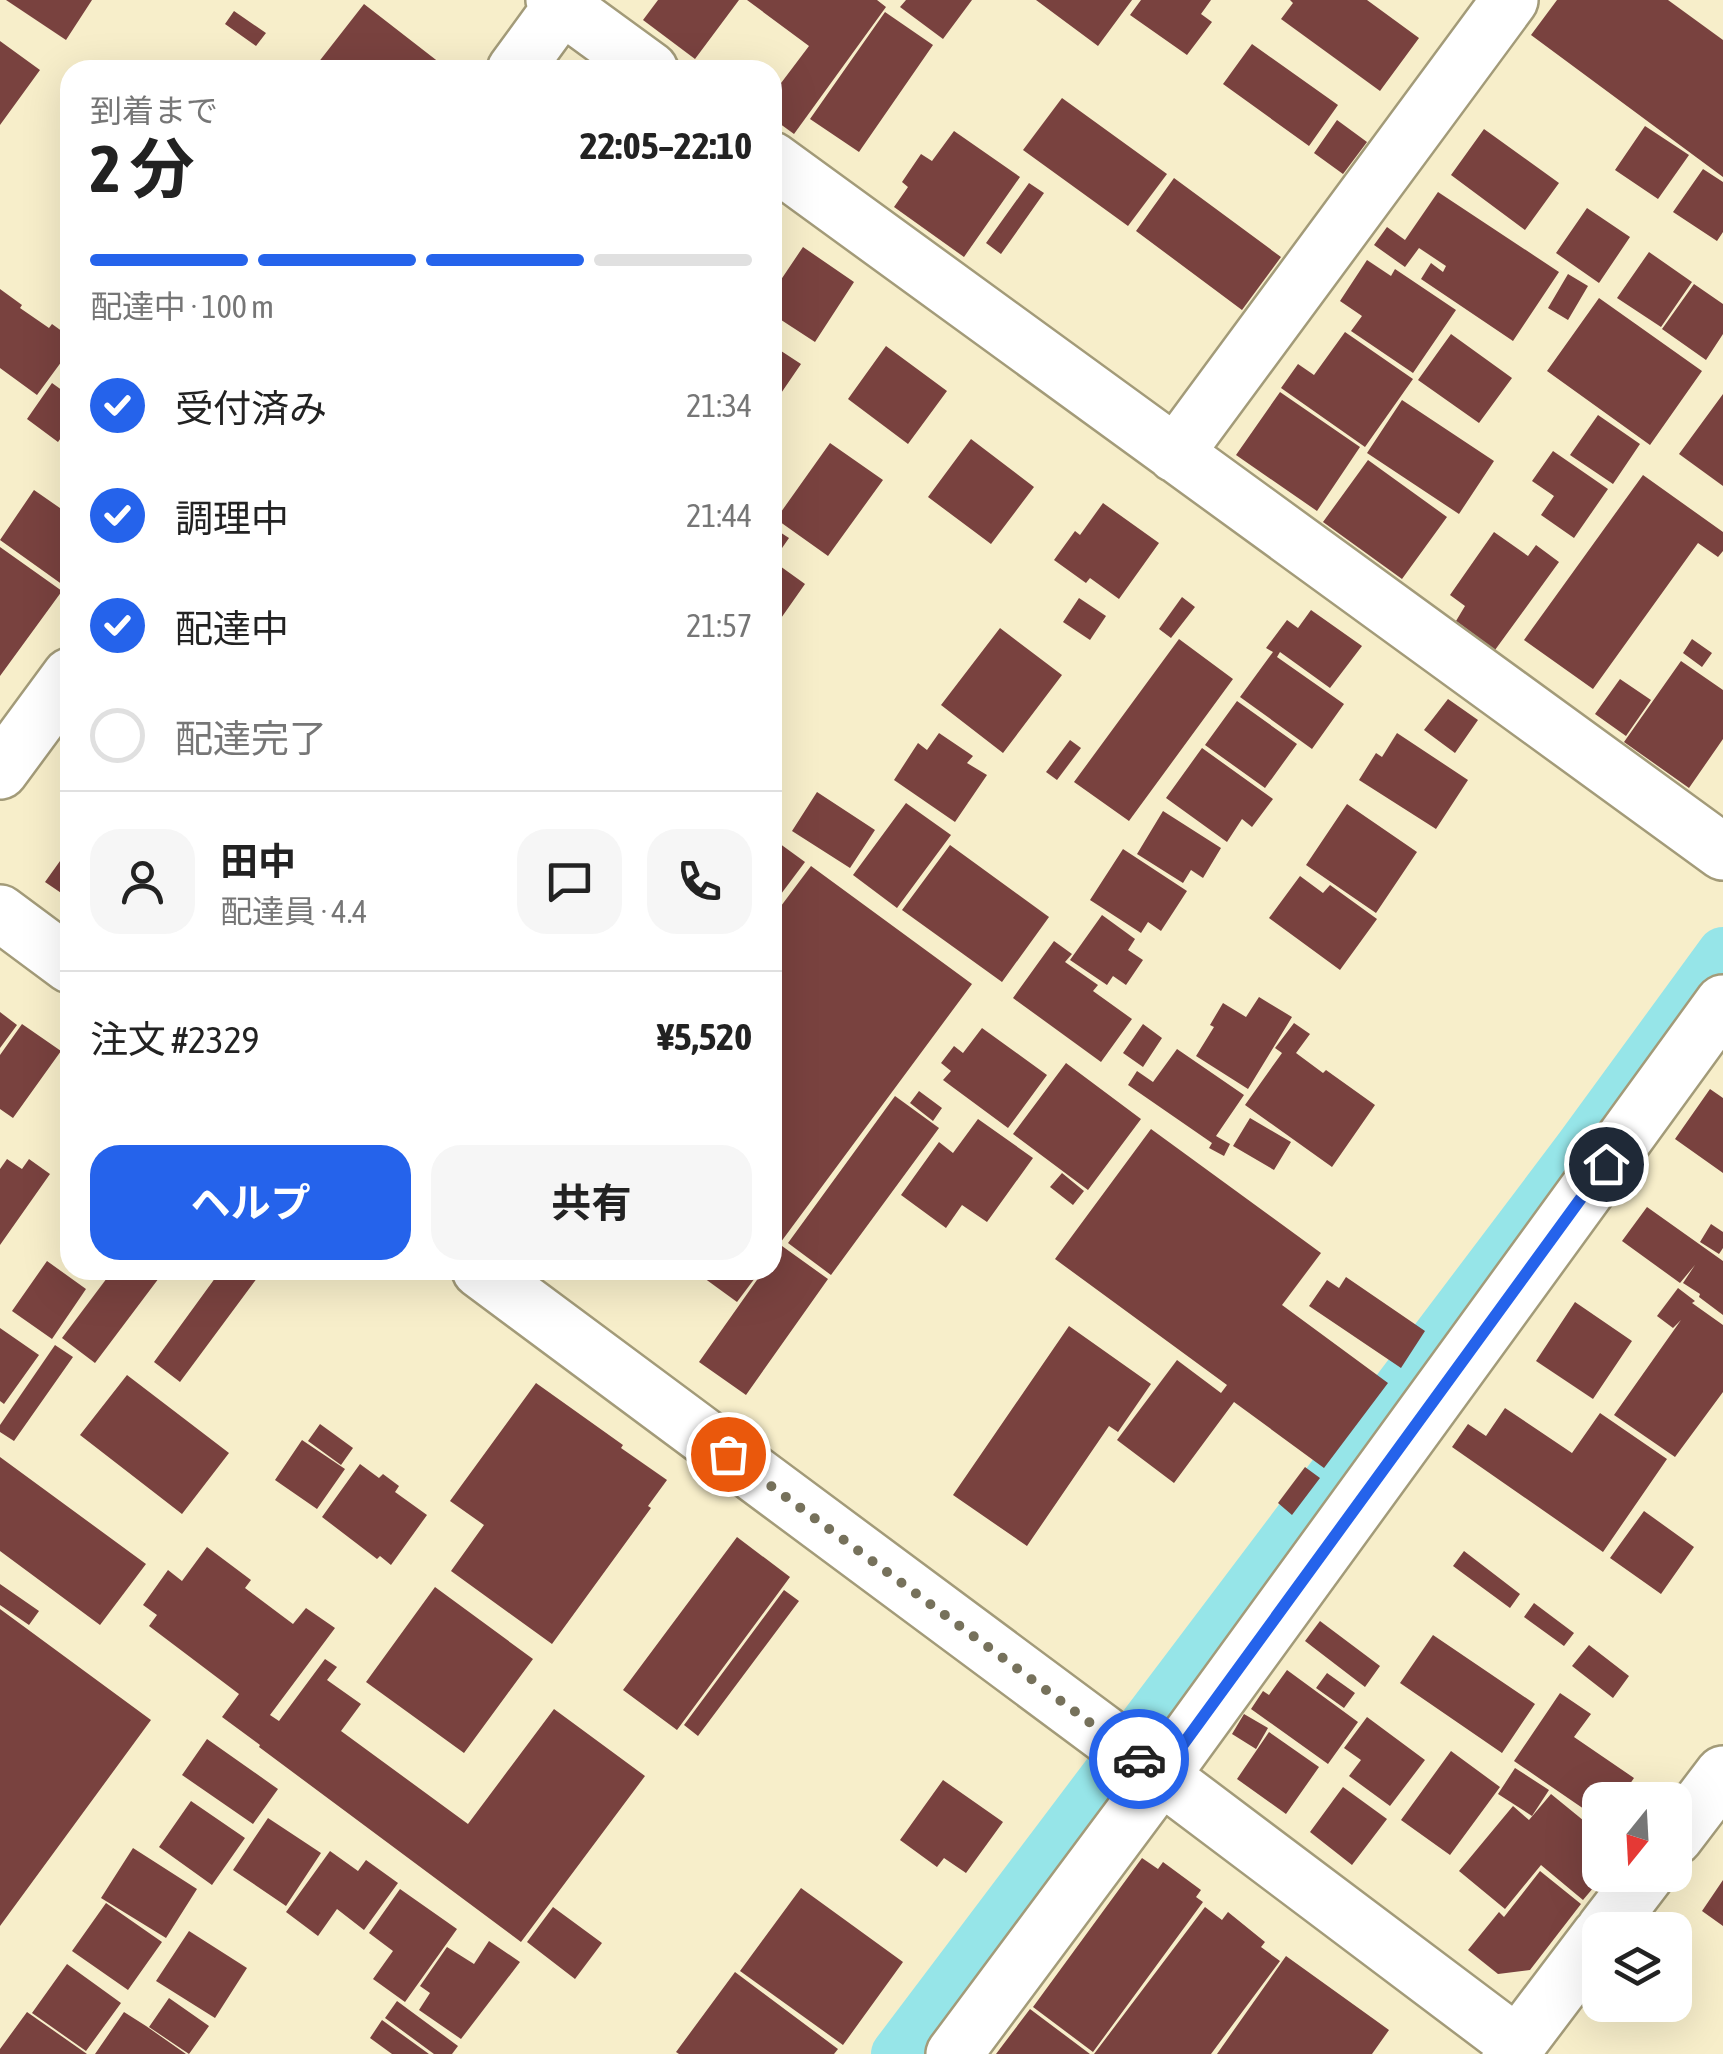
<!DOCTYPE html>
<html lang="ja">
<head>
<meta charset="utf-8">
<style>
	:root { --surface:#fff; --page:#f6f6f6; --text:#222; --muted:#767676; --line:#e0e0e0; --accent:#2563eb }
	body { margin:0; font-family:"Asap Condensed","Noto Sans JP",sans-serif; background:var(--page); color:var(--text); height:100vh; display:flex; flex-direction:column; font-size:38px; white-space:nowrap }
	* { box-sizing:border-box; margin:0 }
	p { font-size:32px; color:var(--muted) }
	.icon { flex:none; width:55px; height:55px; fill:none; stroke:currentColor; stroke-width:2; stroke-linecap:round; stroke-linejoin:round }
	.map { position:relative; flex:1; overflow:hidden }
	.drawer { position:absolute; left:60px; top:60px; width:722px; height:1220px; display:flex; flex-direction:column; background:var(--surface); border-radius:30px; box-shadow:0 10px 40px #0002 }
	.drawer>* { flex:none }
	.needle { width:65px; rotate:198deg }
	.controls { position:absolute; left:1582px; top:1782px; display:grid; gap:20px }
	.controls a { display:grid; place-items:center; width:110px; height:110px; border-radius:20px; background:var(--surface); box-shadow:0 10px 40px #0002; font-size:50px }
	.pin { position:absolute; display:grid; place-items:center; width:85px; height:85px; color:#fff; margin:-42px; border:5px solid #fff; border-radius:50%; box-shadow:0 2px 10px #0007 }
	.courier { position:absolute; display:grid; place-items:center; width:100px; height:100px; margin:-50px; border:8px solid #2563eb; border-radius:50%; background:#fff; color:#222; box-shadow:0 2px 12px #0007 }
	.head em { font-style:normal; font-weight:700 }
	.head div { display:flex; flex-direction:column-reverse }
	.head { display:flex; align-items:center; justify-content:space-between; height:170px; padding:0 30px }
	h1 { font-size:65px; font-weight:700; line-height:75px }
	.bar { display:grid; grid-template-columns:repeat(4,1fr); gap:15px 10px; align-content:center; height:120px; padding:0 30px }
	.bar i { height:12px; border-radius:8px; background:var(--line) }
	.bar .selected { background:var(--accent) }
	.bar p { grid-column:span 4 }
	.line { display:flex; align-items:center; gap:25px; padding:0 30px; border-top:2px solid var(--line) }
	.line div { flex:1 }
	.round { display:grid; place-items:center; flex:none; width:105px; height:105px; border-radius:30px; background:var(--page) }
	ol { padding:0 30px; list-style:none }
	li { display:flex; align-items:center; gap:30px; height:110px }
	li p { margin-inline-start:auto }
	li .icon { padding:10px; border-radius:50%; background:var(--accent); color:#fff; stroke-width:4 }
	li:last-child { color:var(--muted) }
	li i { width:55px; height:55px; border:5px solid var(--line); border-radius:50% }
	.primary-button { display:flex; gap:20px; margin-top:auto; padding:20px 30px }
	.primary-button a { flex:1; height:115px; border-radius:30px; background:var(--accent); color:#fff; font-size:40px; font-weight:700; line-height:115px; text-align:center }
	.primary-button a+a { background:var(--page); color:var(--text) }
	.map>svg:first-child { display:block }
	.lines { fill:none; stroke-linecap:round; stroke-linejoin:round }
	.canal { stroke:#96e5e8; stroke-width:52 }
	.building { fill:#79423f }
	.minor-casing { stroke:#a39b79; stroke-width:60 }
	.minor { stroke:#fff; stroke-width:55 }
	.done { stroke:#76715b; stroke-width:10; stroke-dasharray:0 18 }
	.route { stroke:#2563eb; stroke-width:12 }
</style>
</head>
<body>
<div class="map">
<svg width="1723" height="2054" viewBox="0 0 1723 2054">
	<rect width="100%" height="100%" fill="#f7eeca"/>
	<g class="lines">
		<path class="canal" d="M 897,2054 L 1580,1149 L 1723,953"/>
	</g>
	<path class="building" d="M 6,0 L 92,0 L 66,40 Z
		M 658,0 L 739,0 L 695,59 L 643,20 Z
		M 747,0 L 877,0 L 886,7 L 794,134 L 772,118 L 772,95 L 809,46 Z
		M 906,0 L 972,0 L 943,39 L 900,7 Z
		M 1036,0 L 1132,0 L 1098,46 Z
		M 1141,0 L 1211,0 L 1201,14 L 1212,22 L 1187,55 L 1130,15 Z
		M 1290,0 L 1367,0 L 1419,38 L 1380,91 L 1281,19 L 1293,3 Z
		M 1557,0 L 1668,0 L 1723,40 L 1723,177 L 1531,35 Z
		M 364,4 L 449,70 L 317,70 L 314,68 Z
		M 234,11 L 266,33 L 256,46 L 225,24 Z
		M 885,12 L 933,45 L 859,152 L 810,119 Z
		M 0,41 L 40,70 L 0,125 Z
		M 1252,44 L 1338,105 L 1309,146 L 1223,84 Z
		M 1062,98 L 1167,174 L 1128,226 L 1023,150 Z
		M 1337,120 L 1367,142 L 1343,174 L 1314,153 Z
		M 1645,126 L 1689,155 L 1658,199 L 1615,170 Z
		M 1484,129 L 1559,183 L 1525,230 L 1451,175 Z
		M 954,131 L 1020,177 L 964,257 L 894,207 L 908,187 L 902,182 L 921,154 L 932,161 Z
		M 1703,169 L 1723,182 L 1723,232 L 1717,241 L 1673,212 Z
		M 1174,178 L 1281,257 L 1242,310 L 1136,231 Z
		M 1029,183 L 1044,193 L 1001,254 L 986,243 Z
		M 1438,192 L 1559,272 L 1513,341 L 1421,279 L 1431,263 L 1443,272 L 1446,266 L 1419,248 L 1405,267 L 1374,245 L 1387,227 L 1405,240 Z
		M 1587,208 L 1630,237 L 1599,283 L 1556,253 Z
		M 803,247 L 854,282 L 815,342 L 772,314 L 772,293 Z
		M 1649,252 L 1692,282 L 1661,327 L 1617,298 Z
		M 1367,260 L 1391,276 L 1395,269 L 1456,310 L 1413,373 L 1351,331 L 1362,316 L 1340,301 Z
		M 1568,274 L 1588,286 L 1568,320 L 1548,308 Z
		M 1694,284 L 1723,304 L 1723,334 L 1706,360 L 1662,329 Z
		M 0,289 L 22,305 L 20,308 L 49,328 L 52,324 L 70,337 L 70,350 L 37,395 L 0,368 Z
		M 1599,298 L 1702,371 L 1650,445 L 1547,371 Z
		M 1345,332 L 1413,379 L 1365,447 L 1281,388 L 1298,364 L 1314,375 Z
		M 1451,334 L 1512,378 L 1479,423 L 1418,380 Z
		M 772,345 L 801,364 L 775,402 L 772,400 Z
		M 886,346 L 947,391 L 908,444 L 848,399 Z
		M 52,383 L 70,396 L 70,425 L 58,442 L 27,419 Z
		M 1280,392 L 1360,447 L 1317,511 L 1236,455 Z
		M 1723,394 L 1723,486 L 1679,454 Z
		M 1402,400 L 1494,461 L 1459,514 L 1367,453 Z
		M 1598,415 L 1640,444 L 1613,484 L 1570,455 Z
		M 971,439 L 1034,487 L 991,544 L 928,497 Z
		M 830,443 L 883,480 L 828,556 L 776,519 Z
		M 1553,451 L 1608,489 L 1574,538 L 1541,515 L 1554,496 L 1532,481 Z
		M 1368,460 L 1447,517 L 1402,579 L 1323,522 Z
		M 1643,475 L 1723,532 L 1723,551 L 1718,557 L 1698,543 L 1593,689 L 1524,640 Z
		M 34,490 L 70,515 L 70,590 L 0,540 Z
		M 1103,503 L 1159,543 L 1119,599 L 1090,578 L 1086,583 L 1054,560 L 1075,531 L 1080,535 Z
		M 772,527 L 789,538 L 773,561 L 805,584 L 772,631 Z
		M 1494,532 L 1528,556 L 1536,545 L 1559,562 L 1495,650 L 1456,621 L 1465,606 L 1450,595 Z
		M 0,547 L 62,591 L 0,676 Z
		M 1182,597 L 1195,607 L 1171,638 L 1159,629 Z
		M 1079,598 L 1106,616 L 1090,640 L 1063,622 Z
		M 1311,610 L 1362,646 L 1330,688 L 1280,652 L 1277,657 L 1344,704 L 1312,749 L 1240,697 L 1273,652 L 1266,648 L 1287,620 L 1298,628 Z
		M 1000,628 L 1062,675 L 1003,753 L 941,705 Z
		M 1179,639 L 1233,679 L 1129,821 L 1074,782 Z
		M 1692,639 L 1712,653 L 1702,667 L 1683,653 Z
		M 1681,661 L 1723,690 L 1723,739 L 1689,788 L 1624,742 Z
		M 1620,679 L 1651,700 L 1626,736 L 1595,714 Z
		M 1448,699 L 1478,720 L 1455,753 L 1424,730 Z
		M 1237,701 L 1297,744 L 1265,788 L 1205,745 Z
		M 939,733 L 973,756 L 967,763 L 987,775 L 955,822 L 894,780 L 918,743 L 927,750 Z
		M 1397,733 L 1468,780 L 1436,829 L 1359,780 L 1376,753 L 1382,757 Z
		M 1070,740 L 1081,748 L 1057,780 L 1046,772 Z
		M 1202,748 L 1273,799 L 1252,827 L 1242,819 L 1227,842 L 1166,798 Z
		M 817,792 L 875,830 L 850,868 L 792,831 Z
		M 906,803 L 951,835 L 897,908 L 853,875 Z
		M 1347,804 L 1417,852 L 1376,913 L 1306,865 Z
		M 1163,811 L 1221,848 L 1203,878 L 1191,870 L 1183,883 L 1137,854 Z
		M 772,838 L 805,862 L 772,906 Z
		M 950,845 L 1049,917 L 1002,982 L 902,910 Z
		M 70,847 L 70,899 L 45,882 Z
		M 1123,849 L 1187,891 L 1161,931 L 1148,922 L 1141,933 L 1090,900 Z
		M 811,866 L 972,984 L 772,1254 L 772,918 Z
		M 1300,876 L 1323,893 L 1330,885 L 1377,919 L 1340,970 L 1269,918 Z
		M 1102,915 L 1135,939 L 1128,950 L 1143,960 L 1126,985 L 1113,976 L 1107,985 L 1070,960 Z
		M 1054,941 L 1072,954 L 1065,962 L 1098,985 L 1093,991 L 1132,1019 L 1101,1062 L 1013,998 Z
		M 1259,997 L 1292,1017 L 1248,1089 L 1196,1056 L 1214,1027 L 1210,1025 L 1223,1003 L 1246,1017 Z
		M 0,1012 L 17,1025 L 0,1048 Z
		M 1294,1023 L 1310,1034 L 1296,1053 L 1323,1073 L 1326,1070 L 1375,1105 L 1332,1167 L 1245,1105 L 1282,1053 L 1275,1048 Z
		M 22,1024 L 61,1051 L 13,1118 L 0,1109 L 0,1055 Z
		M 1143,1024 L 1162,1038 L 1143,1067 L 1123,1053 Z
		M 982,1028 L 1047,1075 L 1008,1128 L 943,1080 L 951,1071 L 941,1063 L 954,1046 L 963,1053 Z
		M 1177,1049 L 1244,1095 L 1216,1136 L 1230,1144 L 1224,1156 L 1209,1148 L 1212,1143 L 1128,1085 L 1137,1071 L 1153,1082 Z
		M 1066,1063 L 1141,1119 L 1088,1190 L 1013,1134 Z
		M 1710,1089 L 1723,1098 L 1723,1173 L 1675,1139 Z
		M 919,1091 L 942,1108 L 933,1121 L 910,1103 Z
		M 895,1096 L 939,1128 L 831,1275 L 788,1243 Z
		M 1250,1118 L 1291,1142 L 1274,1170 L 1233,1146 Z
		M 978,1119 L 1033,1158 L 987,1222 L 962,1205 L 946,1228 L 901,1195 L 939,1142 L 953,1153 Z
		M 1151,1129 L 1321,1253 L 1282,1305 L 1388,1383 L 1324,1468 L 1234,1402 L 1174,1483 L 1117,1440 L 1177,1360 L 1221,1393 L 1227,1385 L 1055,1259 Z
		M 7,1159 L 22,1169 L 29,1159 L 50,1174 L 0,1245 L 0,1169 Z
		M 1062,1173 L 1084,1191 L 1073,1205 L 1050,1187 Z
		M 1647,1207 L 1723,1261 L 1723,1315 L 1699,1297 L 1700,1294 L 1683,1283 L 1695,1265 L 1680,1283 L 1622,1241 Z
		M 1711,1224 L 1723,1232 L 1723,1248 L 1719,1254 L 1700,1242 Z
		M 782,1246 L 828,1279 L 746,1395 L 699,1362 L 764,1270 L 772,1270 L 772,1259 Z
		M 47,1261 L 86,1289 L 52,1339 L 12,1311 Z
		M 113,1270 L 165,1270 L 95,1363 L 62,1338 Z
		M 221,1270 L 263,1270 L 180,1382 L 154,1362 Z
		M 693,1270 L 761,1270 L 737,1302 Z
		M 1346,1277 L 1425,1331 L 1401,1368 L 1309,1306 L 1327,1280 L 1339,1288 Z
		M 1678,1288 L 1695,1301 L 1692,1303 L 1723,1325 L 1723,1392 L 1675,1457 L 1614,1415 L 1681,1320 L 1673,1328 L 1657,1316 Z
		M 1575,1302 L 1632,1341 L 1593,1399 L 1536,1361 Z
		M 1069,1326 L 1151,1384 L 1118,1432 L 1109,1426 L 1027,1546 L 953,1495 Z
		M 0,1328 L 39,1355 L 4,1404 L 0,1401 Z
		M 55,1345 L 73,1357 L 14,1441 L 0,1432 L 0,1425 Z
		M 127,1375 L 229,1453 L 182,1514 L 80,1435 Z
		M 536,1383 L 623,1445 L 621,1448 L 667,1480 L 648,1506 L 651,1508 L 552,1644 L 451,1571 L 484,1525 L 450,1501 Z
		M 1505,1408 L 1572,1453 L 1600,1413 L 1667,1459 L 1603,1552 L 1452,1447 L 1468,1424 L 1486,1436 Z
		M 320,1424 L 353,1448 L 341,1465 L 308,1441 Z
		M 302,1440 L 345,1469 L 317,1509 L 275,1480 Z
		M 0,1457 L 146,1564 L 100,1625 L 0,1551 Z
		M 360,1464 L 379,1478 L 383,1474 L 399,1486 L 395,1492 L 427,1515 L 391,1565 L 380,1556 L 377,1559 L 322,1517 Z
		M 1305,1467 L 1320,1478 L 1292,1515 L 1278,1503 Z
		M 1644,1511 L 1694,1547 L 1661,1594 L 1610,1558 Z
		M 737,1537 L 790,1577 L 677,1730 L 623,1690 Z
		M 207,1547 L 251,1580 L 245,1588 L 293,1624 L 306,1608 L 335,1628 L 270,1715 L 279,1721 L 325,1659 L 337,1667 L 327,1680 L 361,1704 L 341,1731 L 468,1824 L 554,1709 L 645,1776 L 521,1942 L 259,1747 L 260,1745 L 222,1717 L 239,1694 L 149,1626 L 157,1615 L 143,1605 L 168,1570 L 182,1581 Z
		M 1464,1551 L 1520,1594 L 1510,1608 L 1453,1566 Z
		M 0,1584 L 39,1611 L 29,1625 L 0,1605 Z
		M 435,1587 L 533,1659 L 464,1753 L 366,1682 Z
		M 784,1590 L 799,1601 L 698,1736 L 684,1725 Z
		M 1534,1603 L 1574,1633 L 1564,1646 L 1524,1617 Z
		M 0,1609 L 151,1720 L 0,1926 Z
		M 1320,1621 L 1380,1666 L 1365,1687 L 1305,1641 Z
		M 1433,1635 L 1535,1704 L 1502,1753 L 1400,1683 Z
		M 1589,1645 L 1629,1676 L 1613,1698 L 1572,1666 Z
		M 1287,1670 L 1358,1722 L 1328,1764 L 1251,1709 L 1263,1691 L 1269,1695 Z
		M 1327,1673 L 1355,1693 L 1344,1708 L 1316,1688 Z
		M 1560,1693 L 1591,1714 L 1574,1737 L 1634,1778 L 1619,1800 L 1600,1800 L 1600,1820 L 1514,1761 Z
		M 1244,1714 L 1268,1728 L 1256,1749 L 1232,1734 Z
		M 1367,1717 L 1425,1760 L 1390,1806 L 1349,1776 L 1361,1760 L 1344,1748 Z
		M 1269,1732 L 1319,1767 L 1286,1814 L 1237,1779 Z
		M 207,1739 L 278,1789 L 253,1824 L 182,1775 Z
		M 1451,1751 L 1500,1787 L 1450,1855 L 1401,1820 Z
		M 1515,1768 L 1549,1790 L 1532,1816 L 1498,1794 Z
		M 943,1780 L 1003,1822 L 966,1873 L 944,1858 L 937,1867 L 900,1840 Z
		M 1343,1787 L 1387,1819 L 1352,1865 L 1310,1832 Z
		M 1551,1794 L 1600,1834 L 1600,1875 L 1604,1875 L 1583,1900 L 1541,1865 L 1505,1909 L 1459,1871 L 1513,1806 L 1529,1820 Z
		M 191,1801 L 245,1838 L 212,1885 L 159,1847 Z
		M 268,1818 L 321,1853 L 286,1906 L 233,1870 Z
		M 133,1848 L 197,1889 L 166,1938 L 101,1898 Z
		M 330,1851 L 358,1871 L 366,1860 L 398,1883 L 364,1930 L 337,1909 L 318,1936 L 286,1912 Z
		M 1142,1858 L 1158,1869 L 1163,1862 L 1201,1890 L 1196,1897 L 1203,1902 L 1093,2052 L 1033,2007 Z
		M 1540,1871 L 1581,1904 L 1530,1970 L 1498,1974 L 1468,1950 L 1499,1912 L 1504,1917 Z
		M 1723,1880 L 1723,1926 L 1702,1911 Z
		M 801,1888 L 903,1962 L 843,2045 L 740,1971 Z
		M 400,1889 L 457,1929 L 405,2002 L 373,1979 L 393,1951 L 369,1933 Z
		M 106,1903 L 162,1942 L 128,1990 L 72,1951 Z
		M 553,1907 L 602,1943 L 575,1979 L 527,1942 Z
		M 1205,1907 L 1222,1920 L 1228,1912 L 1265,1942 L 1261,1947 L 1280,1961 L 1211,2054 L 1094,2054 Z
		M 189,1931 L 247,1968 L 215,2018 L 156,1981 Z
		M 489,1941 L 520,1962 L 461,2039 L 419,2010 L 430,1993 L 420,1986 L 447,1947 L 474,1964 Z
		M 1286,1956 L 1389,2030 L 1372,2054 L 1217,2054 Z
		M 67,1964 L 121,2003 L 86,2051 L 32,2013 Z
		M 735,1972 L 838,2049 L 834,2054 L 679,2054 L 676,2052 Z
		M 169,1998 L 209,2026 L 189,2054 L 149,2027 Z
		M 397,2001 L 458,2046 L 452,2054 L 434,2054 L 385,2018 Z
		M 1030,2009 L 1090,2054 L 996,2054 Z
		M 27,2012 L 87,2054 L 0,2054 L 0,2049 Z
		M 124,2012 L 146,2026 L 186,2054 L 95,2054 Z
		M 382,2020 L 429,2054 L 392,2054 L 370,2038 Z"/>
	<g class="lines">
		<defs>
			<path id="minor" d="M 554,0 L 650,70
				M 515,70 L 566,0
				M 772,160 L 1723,852
				M 1175,454 L 1510,0
				M 0,771 L 70,676
				M 0,913 L 70,965
				M 480,1270 L 1161,1776 L 1517,2044
				M 1675,1837 L 1723,1774
				M 1604,1930 L 1646,1875
				M 954,2054 L 1161,1776 L 1723,1003
				M 1510,2054 L 1600,1935"/>
		</defs>
		<use href="#minor" class="minor-casing"/>
		<use href="#minor" class="minor"/>
	</g>
	<g class="lines">
		<path class="done" d="M 728,1454 L 1139,1759"/>
		<path class="route" d="M 1139,1759 L 1160,1776 L 1606,1164"/>
	</g>
</svg>
<div class="controls">
<a><svg class="needle" viewBox="-14 -14 28 28"><path d="M0-13l5 13h-10z" fill="#e53935"/><path d="M0 13l5-13h-10z" fill="#767676"/></svg></a>
<a><svg class="icon" aria-label="layers" viewBox="0 0 24 24"><path d="M12 4l9 5-9 5-9-5zM3 14l9 5 9-5"/></svg></a>
</div>
<div class="pin" style="left:728px;top:1454px;background:#ea580c"><svg class="icon" aria-label="bag" viewBox="0 0 24 24"><path d="M5 8h14l-1 12H6zM9 8a3 3 0 0 1 6 0"/></svg></div>
<div class="pin" style="left:1606px;top:1164px;background:#1f2937"><svg class="icon" aria-label="home" viewBox="0 0 24 24"><path d="M3 11l9-7 9 7M6 9v11h12V9"/></svg></div>
<div class="courier" style="left:1139px;top:1759px"><svg class="icon" aria-label="car" viewBox="0 0 24 24"><path d="M5 17H2v-5l4-1 3-4h7l3 4 3 1v5h-3M9 17h6M6 11h13"/><circle cx="7" cy="17" r="2"/><circle cx="17" cy="17" r="2"/></svg></div>
<section class="drawer">
<div class="head"><div><h1>2 分</h1><p>到着まで</p></div><em>22:05–22:10</em></div>
<div class="bar"><i class="selected"></i><i class="selected"></i><i class="selected"></i><i></i><p>配達中 · 100 m</p></div>
<ol>
<li><svg class="icon" aria-label="check" viewBox="0 0 24 24"><path d="M5 12l5 5 9-10"/></svg>受付済み<p>21:34</p></li>
<li><svg class="icon" aria-label="check" viewBox="0 0 24 24"><path d="M5 12l5 5 9-10"/></svg>調理中<p>21:44</p></li>
<li><svg class="icon" aria-label="check" viewBox="0 0 24 24"><path d="M5 12l5 5 9-10"/></svg>配達中<p>21:57</p></li>
<li><i></i>配達完了</li>
</ol>
<div class="line" style="height:180px"><a class="round"><svg class="icon" aria-label="person" viewBox="0 0 24 24"><circle cx="12" cy="8" r="4"/><path d="M4 21q1-7 8-7t8 7"/></svg></a><div><b>田中</b><p>配達員 · 4.4</p></div><a class="round"><svg class="icon" aria-label="chat" viewBox="0 0 24 24"><path d="M4 5h16v11H9l-5 4z"/></svg></a><a class="round"><svg class="icon" aria-label="phone" viewBox="0 0 24 24"><path d="M5 4h4l2 5-3 2q2 4 5 5l2-3 5 2v4C11 20 4 13 5 4z"/></svg></a></div>
<div class="line" style="height:130px"><div>注文 #2329</div><b>¥5,520</b></div>
<div class="primary-button"><a>ヘルプ</a><a>共有</a></div>
</section>
</div>
</body>
</html>
